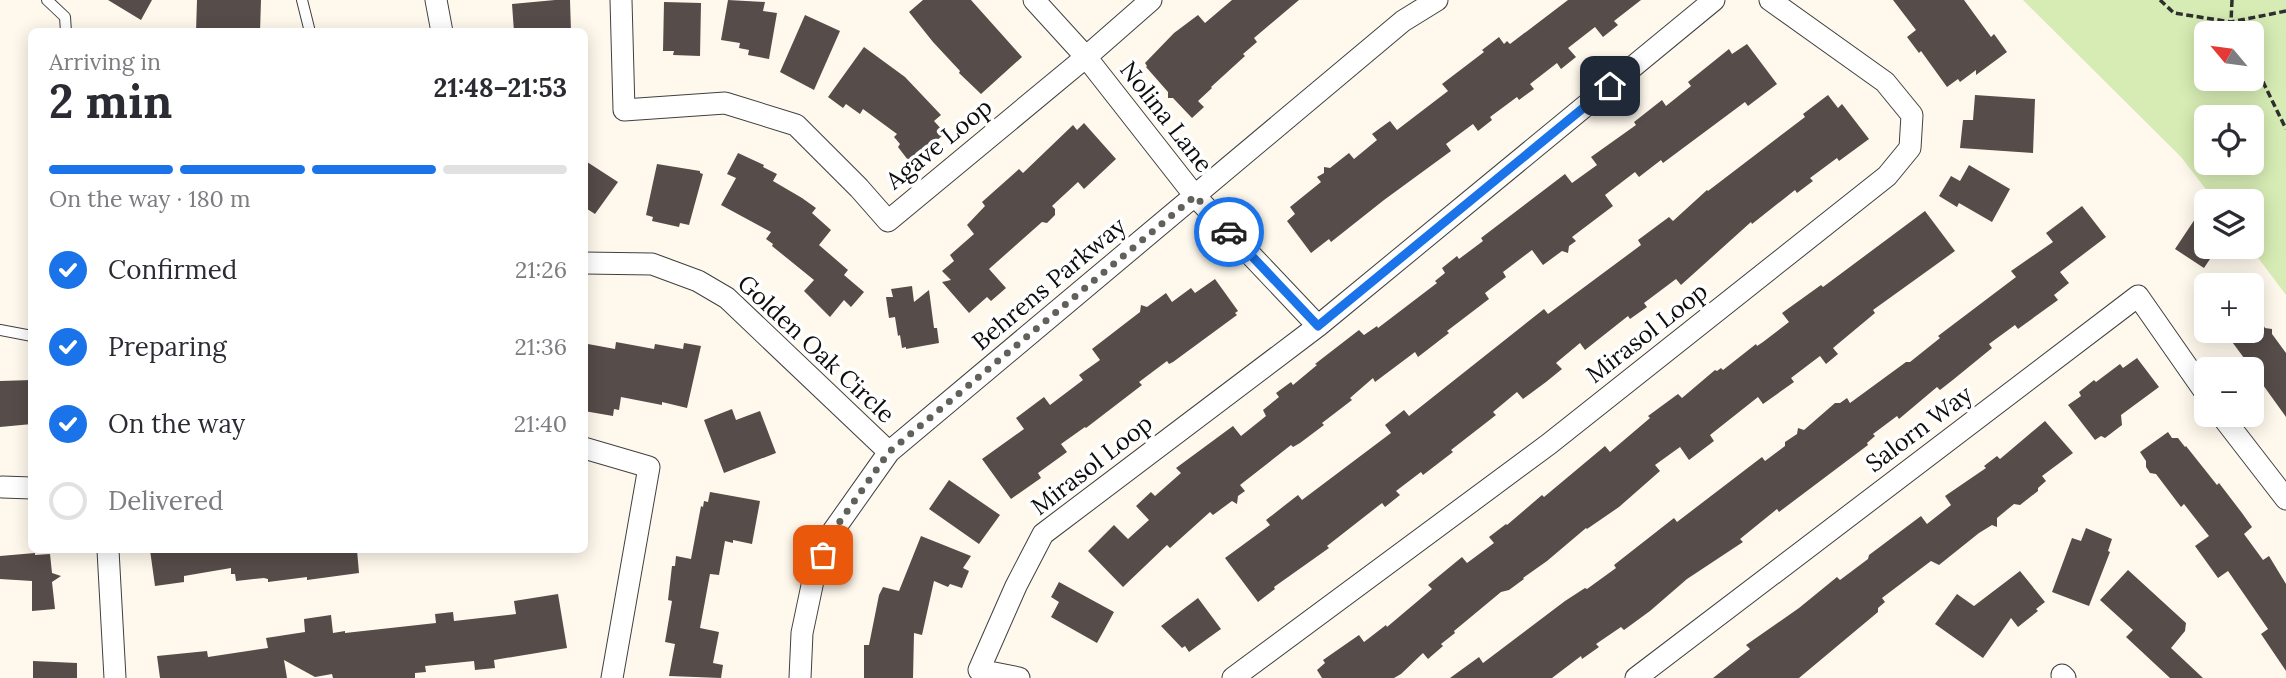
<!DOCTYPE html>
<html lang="en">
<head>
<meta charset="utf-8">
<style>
	:root { --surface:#fff; --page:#f2f2f3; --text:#2b2b33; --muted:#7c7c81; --line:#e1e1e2; --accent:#1a73e8 }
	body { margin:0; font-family:Lora,serif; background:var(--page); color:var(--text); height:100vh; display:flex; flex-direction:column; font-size:26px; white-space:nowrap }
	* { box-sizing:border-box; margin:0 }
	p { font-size:23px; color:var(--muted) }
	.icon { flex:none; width:38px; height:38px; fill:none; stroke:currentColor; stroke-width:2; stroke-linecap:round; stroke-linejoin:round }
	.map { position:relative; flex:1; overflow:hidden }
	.drawer { position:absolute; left:28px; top:28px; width:560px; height:525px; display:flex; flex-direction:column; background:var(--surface); border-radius:10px; box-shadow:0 4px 18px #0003 }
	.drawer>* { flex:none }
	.needle { width:46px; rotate:299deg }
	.fabs { position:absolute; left:2194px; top:21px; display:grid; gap:14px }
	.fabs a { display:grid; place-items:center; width:70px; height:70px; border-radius:10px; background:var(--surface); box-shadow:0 4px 18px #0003; font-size:35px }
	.pin { position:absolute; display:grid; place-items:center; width:60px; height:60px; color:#fff; margin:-30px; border-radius:14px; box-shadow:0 4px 10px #0006 }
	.courier { position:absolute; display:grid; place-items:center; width:70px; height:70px; margin:-35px; border:5px solid #1a73e8; border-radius:50%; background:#fff; color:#222; box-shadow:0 2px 9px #0007 }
	.summary em { font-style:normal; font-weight:800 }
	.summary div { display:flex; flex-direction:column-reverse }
	.summary { display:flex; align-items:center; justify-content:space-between; height:119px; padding:0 21px }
	h1 { font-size:46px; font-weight:800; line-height:52px }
	.bar { display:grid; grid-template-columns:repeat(4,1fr); gap:10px 7px; align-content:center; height:84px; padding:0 21px }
	.bar i { height:9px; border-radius:5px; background:var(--line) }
	.bar .active { background:var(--accent) }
	.bar p { grid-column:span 4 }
	ol { padding:0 21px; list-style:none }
	li { display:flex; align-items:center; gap:21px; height:77px }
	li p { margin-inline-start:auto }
	li .icon { padding:7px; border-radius:50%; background:var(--accent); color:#fff; stroke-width:4 }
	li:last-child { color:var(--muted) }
	li i { width:38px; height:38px; border:4px solid var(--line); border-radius:50% }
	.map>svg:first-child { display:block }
	.green { fill:#d7ecb4; fill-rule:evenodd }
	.building { fill:#564c49 }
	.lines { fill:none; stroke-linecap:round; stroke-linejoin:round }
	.lane-casing { stroke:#404040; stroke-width:12 }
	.street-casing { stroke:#404040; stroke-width:23 }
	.path { stroke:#2f2f2f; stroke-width:3.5; stroke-dasharray:7 3.5; stroke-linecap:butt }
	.lane { stroke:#fff; stroke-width:10 }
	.street { stroke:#fff; stroke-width:21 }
	.done { stroke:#62605b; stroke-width:7; stroke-dasharray:0 12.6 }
	.route { stroke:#1a73e8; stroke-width:9 }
	.labels { text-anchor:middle; stroke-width:7; stroke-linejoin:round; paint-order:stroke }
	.street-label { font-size:24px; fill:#0d0d0d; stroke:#fff }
</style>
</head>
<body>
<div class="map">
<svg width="2286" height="678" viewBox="0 0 2286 678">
	<rect width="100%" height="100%" fill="#fff9ed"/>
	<path class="green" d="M 2023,0 L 2286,0 L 2286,295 L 2250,247 L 2252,247 L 2252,201 L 2215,201 L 2181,157 ZM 2207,33 L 2252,33 L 2252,79 L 2207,79 ZM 2207,117 L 2252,117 L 2252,163 L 2207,163 Z"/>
	<path class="building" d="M 108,0 L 152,0 L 141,20 Z
		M 197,0 L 261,0 L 260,32 L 196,32 Z
		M 555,0 L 570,0 L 571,32 L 514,32 L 512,4 Z
		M 728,0 L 765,2 L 763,11 L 777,13 L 769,59 L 748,55 L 749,50 L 739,48 L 740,43 L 721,40 Z
		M 923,0 L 971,0 L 1022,57 L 981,94 L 959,73 L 960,71 L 933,42 L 909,12 Z
		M 1232,0 L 1299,0 L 1254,38 L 1257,42 L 1243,54 L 1245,56 L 1211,87 L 1212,88 L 1198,101 L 1204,107 L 1192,118 L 1173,98 L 1168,98 L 1168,92 L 1146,67 L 1147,66 L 1145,63 L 1174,33 L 1198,15 L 1205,23 Z
		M 1568,0 L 1641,0 L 1614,21 L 1618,25 L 1603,37 L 1595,27 L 1568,48 L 1576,57 L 1561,69 L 1557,63 L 1530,84 L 1534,89 L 1519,100 L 1517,97 L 1490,117 L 1492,120 L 1478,131 L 1473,124 L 1446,144 L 1451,151 L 1384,200 L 1331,242 L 1329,239 L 1311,253 L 1287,221 L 1295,214 L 1290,207 L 1321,182 L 1317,177 L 1324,173 L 1324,167 L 1330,168 L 1349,153 L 1354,159 L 1377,140 L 1372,134 L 1390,121 L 1397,130 L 1448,91 L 1442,84 L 1484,52 L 1482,50 L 1499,37 L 1504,44 L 1507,41 L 1510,44 Z
		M 1893,0 L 1964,0 L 1991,37 L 1994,34 L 2007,52 L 1976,75 L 1976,70 L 1960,82 L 1958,79 L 1947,87 L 1921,51 L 1919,53 L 1907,37 L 1916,30 Z
		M 664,2 L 701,3 L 700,56 L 673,55 L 674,51 L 663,51 Z
		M 805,15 L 840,31 L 814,90 L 780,72 Z
		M 1747,44 L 1777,84 L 1748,106 L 1745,102 L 1663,163 L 1661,160 L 1639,177 L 1635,172 L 1605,195 L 1613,206 L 1572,237 L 1576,241 L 1569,246 L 1568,253 L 1562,251 L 1543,265 L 1532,250 L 1503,272 L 1506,277 L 1485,293 L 1489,299 L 1447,331 L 1449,333 L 1418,357 L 1415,352 L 1375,382 L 1373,378 L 1350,398 L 1352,400 L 1322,423 L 1324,425 L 1300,443 L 1293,447 L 1291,445 L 1240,485 L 1245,491 L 1238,496 L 1237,504 L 1232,501 L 1213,515 L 1210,512 L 1170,548 L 1167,545 L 1123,587 L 1088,551 L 1114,525 L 1128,539 L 1149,520 L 1136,506 L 1151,492 L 1155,496 L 1181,473 L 1176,468 L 1233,426 L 1241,436 L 1266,416 L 1263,410 L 1279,397 L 1276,393 L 1291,382 L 1293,385 L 1317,365 L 1315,364 L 1359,330 L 1364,335 L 1377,326 L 1378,328 L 1437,283 L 1435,281 L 1445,273 L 1442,268 L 1457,256 L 1459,259 L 1483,241 L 1481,238 L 1565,174 L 1572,183 L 1597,165 L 1591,157 L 1636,125 L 1634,122 L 1662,100 L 1666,106 L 1691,86 L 1688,82 L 1729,49 L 1732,54 Z
		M 864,47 L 905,77 L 941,115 L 934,121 L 945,133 L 911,164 L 898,147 L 900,144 L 894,137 L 897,134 L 863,109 L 860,114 L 846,104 L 843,108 L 828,97 Z
		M 1828,95 L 1838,108 L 1842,104 L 1869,139 L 1839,161 L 1837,158 L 1810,178 L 1813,181 L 1797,193 L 1795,190 L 1752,224 L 1751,222 L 1681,285 L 1676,279 L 1644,303 L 1647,307 L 1630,319 L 1628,316 L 1585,350 L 1580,343 L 1556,363 L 1562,369 L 1546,382 L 1523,399 L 1517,392 L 1493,412 L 1496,415 L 1451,450 L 1453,452 L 1423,475 L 1421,472 L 1396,491 L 1400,495 L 1385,507 L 1382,503 L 1327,546 L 1329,548 L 1274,587 L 1275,589 L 1258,602 L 1225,558 L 1270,525 L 1266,520 L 1298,495 L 1302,500 L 1391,433 L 1385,425 L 1404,410 L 1409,416 L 1544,309 L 1548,314 L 1641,245 L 1638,240 L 1669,217 L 1673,221 L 1707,190 L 1708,191 L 1805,117 L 1803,114 Z
		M 1975,95 L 2035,99 L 2033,153 L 1960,148 L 1963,120 L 1973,120 Z
		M 1084,123 L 1116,159 L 1084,189 L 1078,182 L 1052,206 L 1055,209 L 1055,215 L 1047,223 L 1042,222 L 989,269 L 1006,288 L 991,301 L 987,297 L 969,313 L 942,282 L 951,280 L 942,271 L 954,261 L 950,255 L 974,234 L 967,225 L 985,206 L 982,202 L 1019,169 L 1023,173 L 1073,125 L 1077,130 Z
		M 738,153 L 764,165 L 763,167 L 777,174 L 773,181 L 802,198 L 816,208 L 812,213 L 831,230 L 819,245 L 848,270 L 844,275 L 864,292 L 851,307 L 844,300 L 830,317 L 804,291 L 814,280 L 772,246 L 773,244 L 766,239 L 771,232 L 721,205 L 736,178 L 727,174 Z
		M 584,160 L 618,182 L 595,214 L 584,207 Z
		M 657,164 L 700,171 L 700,173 L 703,174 L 689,225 L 680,223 L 679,227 L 652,221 L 653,217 L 646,215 Z
		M 1969,165 L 2010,189 L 1992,222 L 1959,203 L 1957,207 L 1939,196 L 1951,176 L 1960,181 Z
		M 2082,206 L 2106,237 L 2060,272 L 2069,283 L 2054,295 L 2058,300 L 2018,329 L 2015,325 L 1989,344 L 1992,348 L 1954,379 L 1940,390 L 1937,387 L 1899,419 L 1897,416 L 1873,434 L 1875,436 L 1867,443 L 1868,445 L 1779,512 L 1777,509 L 1740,539 L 1743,542 L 1687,579 L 1650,611 L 1624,630 L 1621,627 L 1596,644 L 1599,647 L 1582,659 L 1581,656 L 1552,678 L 1450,678 L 1479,657 L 1483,663 L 1565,601 L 1585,588 L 1587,589 L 1616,568 L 1614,565 L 1674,518 L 1677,522 L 1762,457 L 1765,461 L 1785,446 L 1785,442 L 1797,434 L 1798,428 L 1804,430 L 1835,403 L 1840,403 L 1847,398 L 1850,403 L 1906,362 L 1910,362 L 1940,338 L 1938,336 L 2016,277 L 2011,271 L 2053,242 L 2046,233 Z
		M 1925,211 L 1955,251 L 1873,310 L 1875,313 L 1833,348 L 1838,354 L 1826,364 L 1820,356 L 1791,378 L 1794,382 L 1763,404 L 1758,397 L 1710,435 L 1714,441 L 1689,460 L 1680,447 L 1655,465 L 1660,471 L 1619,507 L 1587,529 L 1586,528 L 1547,561 L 1523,578 L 1524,579 L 1509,590 L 1501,592 L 1454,631 L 1455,633 L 1441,644 L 1443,646 L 1428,659 L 1423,653 L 1401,674 L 1394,678 L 1322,678 L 1317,670 L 1325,663 L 1323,660 L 1359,635 L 1364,642 L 1386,625 L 1387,627 L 1432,589 L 1428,585 L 1462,557 L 1467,563 L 1494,543 L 1489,537 L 1506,524 L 1507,525 L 1542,495 L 1544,497 L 1605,446 L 1610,452 L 1650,418 L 1648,416 L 1678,394 L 1682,398 L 1715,370 L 1717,371 L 1721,368 L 1723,370 L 1756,344 L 1757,346 L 1763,342 L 1789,322 L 1782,313 L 1821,285 L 1823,287 Z
		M 2197,216 L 2207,222 L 2207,247 L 2218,247 L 2204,268 L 2175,249 Z
		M 1215,279 L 1238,311 L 1235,313 L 1237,315 L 1173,362 L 1169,364 L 1167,361 L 1139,382 L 1142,385 L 1086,428 L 1085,427 L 1061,444 L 1067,452 L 1038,473 L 1041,478 L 1011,499 L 982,459 L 1024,429 L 1016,418 L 1044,397 L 1050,405 L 1083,380 L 1079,375 L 1100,360 L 1092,349 L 1140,312 L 1141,305 L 1147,307 L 1166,293 L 1172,302 L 1191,288 L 1195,293 Z
		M 912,286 L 914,302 L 929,290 L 934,328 L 937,328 L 939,343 L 906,349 L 906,347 L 902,348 L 900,335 L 898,336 L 895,317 L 889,318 L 886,297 L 893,297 L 891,289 Z
		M 2252,306 L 2265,328 L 2272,329 L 2272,334 L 2286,353 L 2286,417 L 2258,378 L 2255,380 L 2252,376 L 2252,369 L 2247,369 L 2244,365 L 2247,362 L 2224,331 L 2252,331 Z
		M 616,342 L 654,349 L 655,344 L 683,349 L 684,343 L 701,346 L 687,408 L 662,402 L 662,405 L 621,397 L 619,410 L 614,409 L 613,416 L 584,411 L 584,347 L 587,347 L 588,344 L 615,349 Z
		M 2137,358 L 2159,387 L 2121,415 L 2122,425 L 2105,438 L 2101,436 L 2095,440 L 2068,405 L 2081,396 L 2079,392 L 2094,380 L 2096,382 L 2120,364 L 2123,368 Z
		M 32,380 L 32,424 L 0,427 L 0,381 Z
		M 732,409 L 736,420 L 760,411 L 776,453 L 724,473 L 704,420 Z
		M 2045,421 L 2073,453 L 2042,476 L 2046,481 L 2038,488 L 2038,491 L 2020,505 L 2014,504 L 1997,518 L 1997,527 L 1992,525 L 1979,533 L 1939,565 L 1931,561 L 1882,598 L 1885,602 L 1878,608 L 1878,612 L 1799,678 L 1713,678 L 1750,649 L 1746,645 L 1799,608 L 1837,577 L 1840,580 L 1868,559 L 1869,555 L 1921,516 L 1927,524 L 1951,505 L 1945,496 L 1986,468 L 1984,466 L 1997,456 L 2000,459 Z
		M 2168,432 L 2172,438 L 2178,438 L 2185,447 L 2186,446 L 2217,485 L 2219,483 L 2242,513 L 2252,527 L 2244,534 L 2263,560 L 2269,556 L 2286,584 L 2286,671 L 2261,634 L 2268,629 L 2228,571 L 2218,578 L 2195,546 L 2209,536 L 2184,504 L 2181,507 L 2156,474 L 2150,473 L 2146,467 L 2146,461 L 2140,452 Z
		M 949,480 L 1000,515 L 979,544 L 929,509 Z
		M 710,492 L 760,501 L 752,544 L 733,540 L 733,543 L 725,541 L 719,575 L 710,574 L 700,628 L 719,632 L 713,663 L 723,665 L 721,678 L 669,676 L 675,644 L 665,642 L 672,601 L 668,600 L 672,566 L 675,566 L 676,556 L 691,559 L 701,506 L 703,507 L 704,501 L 708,502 Z
		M 2086,528 L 2112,539 L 2108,551 L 2110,552 L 2089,606 L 2052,592 L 2072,538 L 2081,541 Z
		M 921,536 L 971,556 L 963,568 L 969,571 L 962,588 L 950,584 L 948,587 L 934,581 L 922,635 L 914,633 L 913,678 L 864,678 L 864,645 L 869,645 L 879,595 L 883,587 L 899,591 Z
		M 150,550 L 357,550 L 359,573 L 307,580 L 307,577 L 268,582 L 268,579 L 264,578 L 236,581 L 235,574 L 231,574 L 231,568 L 184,576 L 184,582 L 155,586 Z
		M 35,553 L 35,555 L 50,554 L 52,573 L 61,576 L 52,582 L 55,609 L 32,611 L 32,581 L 0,579 L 0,556 Z
		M 2128,570 L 2186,623 L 2185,631 L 2171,648 L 2203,678 L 2170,678 L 2126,637 L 2133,630 L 2100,600 Z
		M 2020,571 L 2045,602 L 2036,609 L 2038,611 L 2018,627 L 2011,618 L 1983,658 L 1935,624 L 1957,594 L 1974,606 Z
		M 1059,582 L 1114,612 L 1097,643 L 1051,617 L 1059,602 L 1051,597 Z
		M 558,594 L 567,648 L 494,660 L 495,668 L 475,670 L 474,661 L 425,666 L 426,672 L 415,673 L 415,678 L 333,678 L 332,674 L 315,677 L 284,660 L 287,678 L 160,678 L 157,656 L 207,651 L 208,657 L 268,648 L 266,638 L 305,632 L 304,619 L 331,615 L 333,633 L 345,631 L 345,633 L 436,623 L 435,614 L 453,612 L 454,621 L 516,614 L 514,601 Z
		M 1198,598 L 1221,629 L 1189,652 L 1185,646 L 1182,648 L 1161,626 Z
		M 33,661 L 77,663 L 77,678 L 33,678 Z"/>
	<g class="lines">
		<defs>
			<path id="lane" d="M 47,0 L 65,17 L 66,32
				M 302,0 L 310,32
				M 0,330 L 32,336"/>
			<path id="street" d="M 436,0 L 442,32
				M 621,0 L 624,110 L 725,103 L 796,125 L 859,188 L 888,221 L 1086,57 L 1151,0
				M 1034,0 L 1086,57 L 1195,196 L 1318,326
				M 584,263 L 652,264 L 698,281 L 727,298 L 889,452
				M 2221,415 L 2286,499
				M 584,448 L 649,467 L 612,678
				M 2,487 L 32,488
				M 108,550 L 115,678
				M 2062,675 L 2065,678
				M 800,678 L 802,633 L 814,576 L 831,534 L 889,452 L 1403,21 L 1437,0
				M 1019,678 L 979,670 L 1016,586 L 1043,534 L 1318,326 L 1714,0
				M 1233,678 L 1549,444 L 1887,176 L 1910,148 L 1912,115 L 1885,82 L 1770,0
				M 1636,678 L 2138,296 L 2207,395"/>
		</defs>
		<use href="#lane" class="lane-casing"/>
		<use href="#street" class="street-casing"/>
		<path class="path" d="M 2160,0 L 2174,13 L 2231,22 L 2286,11
			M 2232,0 L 2231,22 L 2239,33
			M 2252,52 L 2264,84 L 2286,129"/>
		<use href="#lane" class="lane"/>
		<use href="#street" class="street"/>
	</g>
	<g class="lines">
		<path class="done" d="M 823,555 L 831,534 L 889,452 L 1195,196 L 1229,232"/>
		<path class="route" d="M 1229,232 L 1318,326 L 1610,86"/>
	</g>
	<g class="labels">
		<g class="street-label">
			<text transform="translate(1166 117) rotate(52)" y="8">Nolina Lane</text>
			<text transform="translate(939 144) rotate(-39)" y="8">Agave Loop</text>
			<text transform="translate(1049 284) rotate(-40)" y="8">Behrens Parkway</text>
			<text transform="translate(1647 333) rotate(-38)" y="8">Mirasol Loop</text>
			<text transform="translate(816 349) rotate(43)" y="8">Golden Oak Circle</text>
			<text transform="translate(1919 429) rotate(-37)" y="8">Salorn Way</text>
			<text transform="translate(1092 465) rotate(-38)" y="8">Mirasol Loop</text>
		</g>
	</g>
</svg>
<div class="fabs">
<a><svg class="needle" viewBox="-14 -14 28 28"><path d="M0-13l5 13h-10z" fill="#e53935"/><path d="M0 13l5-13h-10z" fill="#7c7c81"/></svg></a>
<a><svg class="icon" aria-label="locate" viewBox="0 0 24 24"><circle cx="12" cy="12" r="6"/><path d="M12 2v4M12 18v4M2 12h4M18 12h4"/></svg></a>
<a><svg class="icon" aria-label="layers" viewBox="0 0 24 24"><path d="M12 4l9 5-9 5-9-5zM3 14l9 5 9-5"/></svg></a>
<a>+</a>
<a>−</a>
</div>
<div class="pin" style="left:823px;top:555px;background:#ea580c"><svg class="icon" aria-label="bag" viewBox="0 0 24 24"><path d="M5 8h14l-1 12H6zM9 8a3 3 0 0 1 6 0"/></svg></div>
<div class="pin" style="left:1610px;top:86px;background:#1f2937"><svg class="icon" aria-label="home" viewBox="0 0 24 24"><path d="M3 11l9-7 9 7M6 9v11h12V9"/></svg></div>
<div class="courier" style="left:1229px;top:232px"><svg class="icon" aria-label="car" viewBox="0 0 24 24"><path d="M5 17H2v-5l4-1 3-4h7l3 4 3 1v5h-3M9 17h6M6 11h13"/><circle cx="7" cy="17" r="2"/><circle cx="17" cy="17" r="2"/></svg></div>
<section class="drawer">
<div class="summary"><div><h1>2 min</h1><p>Arriving in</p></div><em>21:48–21:53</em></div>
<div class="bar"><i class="active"></i><i class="active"></i><i class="active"></i><i></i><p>On the way · 180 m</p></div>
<ol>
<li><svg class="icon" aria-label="check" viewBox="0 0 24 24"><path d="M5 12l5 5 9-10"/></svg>Confirmed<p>21:26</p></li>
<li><svg class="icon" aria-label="check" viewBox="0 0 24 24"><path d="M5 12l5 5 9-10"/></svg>Preparing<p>21:36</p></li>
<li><svg class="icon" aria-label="check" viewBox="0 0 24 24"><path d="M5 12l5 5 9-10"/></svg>On the way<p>21:40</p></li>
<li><i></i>Delivered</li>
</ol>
</section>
</div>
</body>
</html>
